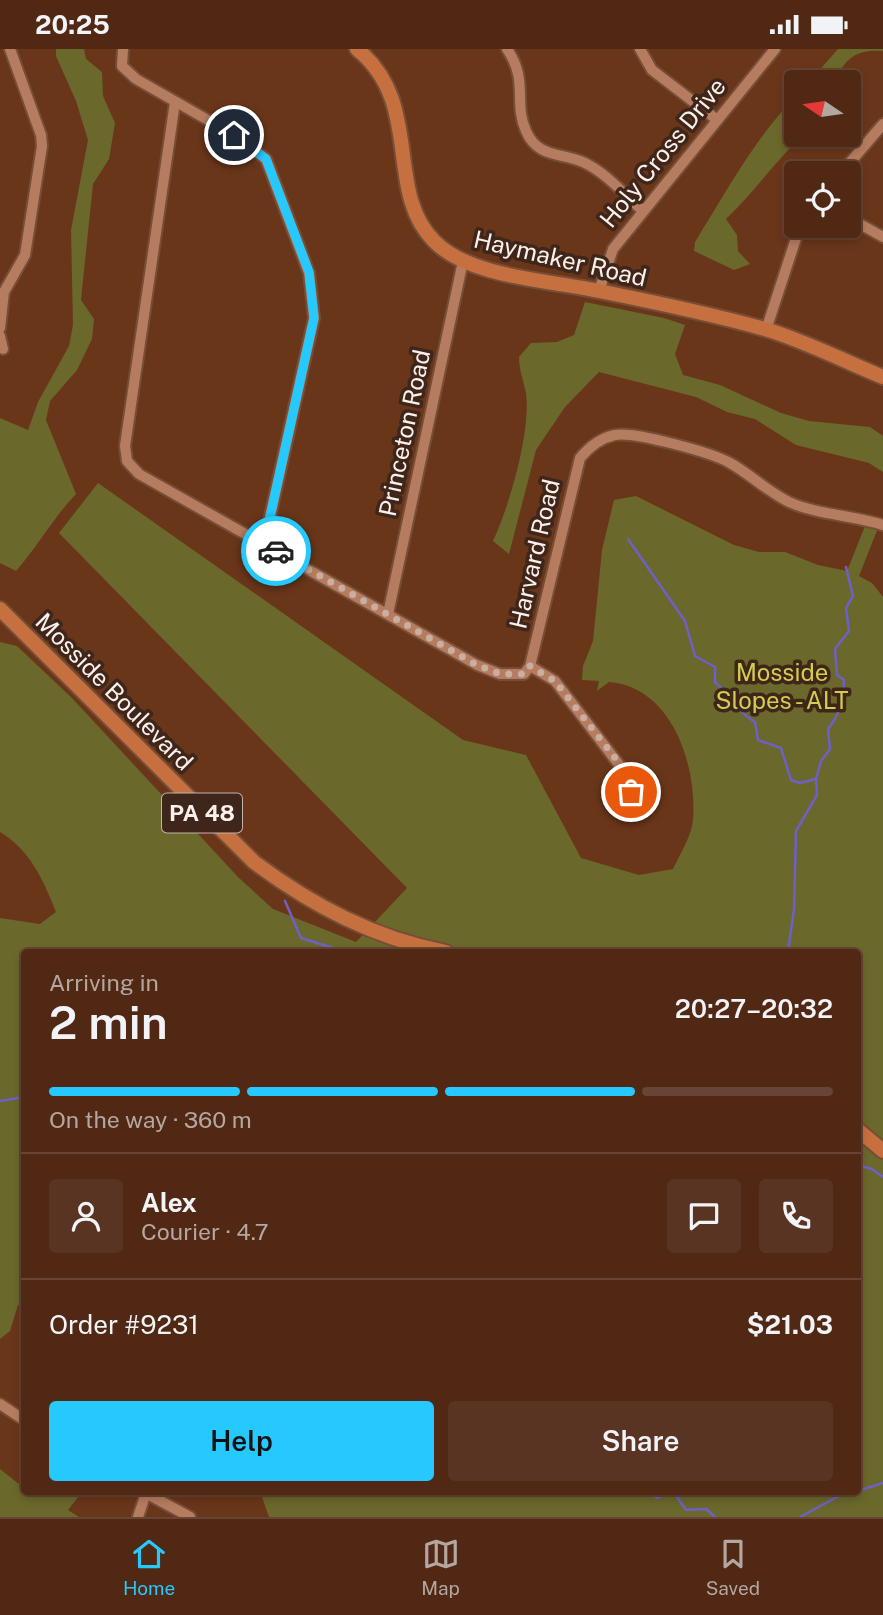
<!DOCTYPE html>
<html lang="en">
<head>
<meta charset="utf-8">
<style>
	:root { --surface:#502814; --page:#5a3422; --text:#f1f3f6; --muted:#b4a6a0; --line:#674434; --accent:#26c9fe }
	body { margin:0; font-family:"Public Sans",sans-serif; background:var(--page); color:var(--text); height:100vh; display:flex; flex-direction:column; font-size:26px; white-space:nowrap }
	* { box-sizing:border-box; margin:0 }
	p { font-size:23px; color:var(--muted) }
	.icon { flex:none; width:38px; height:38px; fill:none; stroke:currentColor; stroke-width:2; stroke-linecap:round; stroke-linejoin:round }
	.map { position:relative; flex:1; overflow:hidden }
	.drawer { position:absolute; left:21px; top:900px; width:840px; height:546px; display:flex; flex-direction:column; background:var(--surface); border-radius:7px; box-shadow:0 4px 10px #0003,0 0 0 2px var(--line) }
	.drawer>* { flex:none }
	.needle { width:46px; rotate:283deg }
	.fabs { position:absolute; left:784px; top:21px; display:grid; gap:14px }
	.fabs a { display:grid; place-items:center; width:77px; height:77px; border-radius:7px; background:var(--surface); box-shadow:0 4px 10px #0003,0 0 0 2px var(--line); font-size:35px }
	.pin { position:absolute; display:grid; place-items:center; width:60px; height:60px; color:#fff; margin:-30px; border:4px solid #fff; border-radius:50%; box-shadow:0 2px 7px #0007 }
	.courier { position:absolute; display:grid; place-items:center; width:70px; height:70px; margin:-35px; border:5px solid #26c9fe; border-radius:50%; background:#fff; color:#222; box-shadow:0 2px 9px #0007 }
	.head em { font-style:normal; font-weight:600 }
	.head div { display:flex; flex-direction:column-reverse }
	.head { display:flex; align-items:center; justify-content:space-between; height:119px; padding:0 28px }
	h1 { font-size:46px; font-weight:600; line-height:52px }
	.bar { display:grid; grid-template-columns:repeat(4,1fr); gap:10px 7px; align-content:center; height:84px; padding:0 28px }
	.bar i { height:9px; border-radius:5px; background:var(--line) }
	.bar .active { background:var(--accent) }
	.bar p { grid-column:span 4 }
	.line { display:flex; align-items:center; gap:18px; padding:0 28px; border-top:2px solid var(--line) }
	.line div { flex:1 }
	.round { display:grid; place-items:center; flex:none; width:74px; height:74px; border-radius:7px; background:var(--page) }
	.button { display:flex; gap:14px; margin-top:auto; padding:14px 28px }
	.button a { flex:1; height:80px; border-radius:7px; background:var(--accent); color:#111; font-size:28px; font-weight:600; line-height:80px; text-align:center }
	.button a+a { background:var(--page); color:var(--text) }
	.status { display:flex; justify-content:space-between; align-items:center; height:49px; padding:0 35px; background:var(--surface); direction:ltr }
	.status svg { height:19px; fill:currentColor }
	.dock { display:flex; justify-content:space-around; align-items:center; height:98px; border-top:2px solid var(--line); background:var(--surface); font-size:19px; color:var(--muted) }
	.dock a { display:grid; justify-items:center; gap:4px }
	.dock .active { color:var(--accent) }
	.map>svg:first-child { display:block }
	.green { fill:#6a682a }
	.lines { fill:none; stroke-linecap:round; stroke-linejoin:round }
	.stream { stroke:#6f60c7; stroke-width:2.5 }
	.minor-casing { stroke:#764e38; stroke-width:14 }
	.major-casing { stroke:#764e38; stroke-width:18 }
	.minor { stroke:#b67c5f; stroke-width:10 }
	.major { stroke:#c7703f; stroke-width:14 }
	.done { stroke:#caaea1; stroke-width:7; stroke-dasharray:0 12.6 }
	.route { stroke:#26c9fe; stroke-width:9 }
	.labels { text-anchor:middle; stroke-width:7; stroke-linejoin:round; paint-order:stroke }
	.shield { fill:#3e261a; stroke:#c4b3ab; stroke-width:2 }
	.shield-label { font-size:23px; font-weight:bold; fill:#fdefe9 }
	.street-label { font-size:24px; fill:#fdefe9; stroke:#3e261a }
	.park-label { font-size:24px; fill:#d2cd4d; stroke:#3e261a }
</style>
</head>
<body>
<div class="status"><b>20:25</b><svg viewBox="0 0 49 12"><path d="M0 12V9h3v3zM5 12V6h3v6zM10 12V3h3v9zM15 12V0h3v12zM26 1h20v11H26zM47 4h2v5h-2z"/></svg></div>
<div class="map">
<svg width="883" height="1468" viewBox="0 0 883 1468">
	<rect width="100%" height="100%" fill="#6a361a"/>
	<path class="green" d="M 56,0 L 84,0 L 86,10 L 102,23 L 103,47 L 115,74 L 109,110 L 93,135 L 85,212 L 81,251 L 94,270 L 92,290 L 77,321 L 50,352 L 46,371 L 76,445 C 53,469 38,497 16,522 L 0,514 L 0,369 L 28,381 L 38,353 L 69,297 L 73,276 L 71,181 L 88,91 L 76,52 L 56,7 Z
		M 838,0 L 883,0 L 883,2 C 863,1 851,4 840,22 L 846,33 L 809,33 Z
		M 796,47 L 796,86 L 803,86 C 775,112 754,144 726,170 L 737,186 L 738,202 L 750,215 L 734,221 L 694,202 L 695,193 C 726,143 755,89 796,47 Z
		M 585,253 L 664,269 L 685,276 L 675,305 L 683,326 L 720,336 L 781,364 L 809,372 L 870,378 L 883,387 L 883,423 L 869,414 L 796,396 L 755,370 L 727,363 L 696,348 L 599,323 L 565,358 L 536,401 L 509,505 L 493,492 C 509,458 531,383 526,345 C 524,332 519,322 519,308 L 531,294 L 557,293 L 574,286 Z
		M 98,434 L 463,691 L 526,706 L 581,809 L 639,826 L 673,820 C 680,805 692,786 693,770 C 697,716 672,638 609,633 L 597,642 L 599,632 L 582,631 L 583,617 L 593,592 L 602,501 L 614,451 L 636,447 L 734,496 L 759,503 L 785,503 L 818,516 L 847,522 L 865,477 L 878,479 L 859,527 L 872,534 L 883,548 L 883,1468 L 269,1468 L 262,1448 L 253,1442 L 858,1442 L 858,903 L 24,903 L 24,1255 L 18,1256 L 10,1282 L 0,1290 L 0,869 L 40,875 L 56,863 C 43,830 30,801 0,783 L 0,593 L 17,597 L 72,649 L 238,828 L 273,860 L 356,893 L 407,839 L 59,484 Z
		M 0,1420 L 24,1439 L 24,1442 L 36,1447 L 39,1442 L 83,1442 L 68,1461 L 79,1468 L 0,1468 Z"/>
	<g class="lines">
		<path class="stream" d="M 628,490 L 685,572 L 695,607 L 715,618 L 715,633 C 730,646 737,663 755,673 L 758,691 L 781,699 L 791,731 L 800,734 L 816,730
			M 285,852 L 301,889 L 346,903
			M 788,903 L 794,860 L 796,782 L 817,746 L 816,730 L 821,712 L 830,700 L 828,680 C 839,667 844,649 844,631 L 837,626 L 835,600 L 849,582 L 846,559 L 853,547 L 846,518
			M 0,1052 L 24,1048
			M 858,1116 L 872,1120 L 883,1128
			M 650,1442 L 657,1449 L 673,1442 L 686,1461 L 706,1460 L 715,1468
			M 858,1442 L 883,1434
			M 800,1468 L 837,1448 L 857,1442"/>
		<defs>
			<path id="minor" d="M 123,0 L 122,17 L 136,30 L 234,86 L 266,110 L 309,224 L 314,269 L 264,495
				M 507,0 C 529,32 513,53 526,82 C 538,110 562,103 585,114 C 606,124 625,146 643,162
				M 640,0 L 652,21 L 716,70
				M 175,53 L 125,397 L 127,412 L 139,425 L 477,616 L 500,625 L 524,625 L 530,617 L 580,409 C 590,397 600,389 615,386 C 634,382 713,404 730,414 C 750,425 768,443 789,453 C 818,466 852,466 883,476
				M 841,124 L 883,75
				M 849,169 L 883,188
				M 599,242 L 613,200 L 775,0
				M 0,279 L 4,243 L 25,206 L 42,97 L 41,86 L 10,0
				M 766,281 L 800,177
				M 0,287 L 3,300
				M 388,565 L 463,212
				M 530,617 L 555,632 L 630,730 L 631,743 L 620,763
				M 0,1355 L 24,1371
				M 142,1442 L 190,1468
				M 138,1468 L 146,1444"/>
			<path id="major" d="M 357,0 C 424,54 384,142 434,192 C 470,229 550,231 599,242 C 654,253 711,265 765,280 C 805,292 844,312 883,328
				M 0,560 L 254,813 C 313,857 374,889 446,903
				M 858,1081 L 883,1102"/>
		</defs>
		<use href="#minor" class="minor-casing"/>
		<use href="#major" class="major-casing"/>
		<use href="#minor" class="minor"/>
		<use href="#major" class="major"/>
	</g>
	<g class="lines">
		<path class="done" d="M 276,502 L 477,616 L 500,625 L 524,625 L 530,617 L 555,632 L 626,723 L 632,735 L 631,743"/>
		<path class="route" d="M 234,86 L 266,110 L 309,223 L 314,269 L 264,495 L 276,502"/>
	</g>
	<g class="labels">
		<rect class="shield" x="162" y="744.5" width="80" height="39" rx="5"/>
		<g class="shield-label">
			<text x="202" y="772">PA 48</text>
		</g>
		<g class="street-label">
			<text transform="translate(663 104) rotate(-51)" y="8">Holy Cross Drive</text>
			<text transform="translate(560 210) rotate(13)" y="8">Haymaker Road</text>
			<text transform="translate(405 384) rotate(-78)" y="8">Princeton Road</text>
			<text transform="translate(535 505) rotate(-77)" y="8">Harvard Road</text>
			<text transform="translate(114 643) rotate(45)" y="8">Mosside Boulevard</text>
		</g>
		<g class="park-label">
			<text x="782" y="632">Mosside<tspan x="782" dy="28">Slopes - ALT</tspan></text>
		</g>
	</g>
</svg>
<div class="fabs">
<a><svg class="needle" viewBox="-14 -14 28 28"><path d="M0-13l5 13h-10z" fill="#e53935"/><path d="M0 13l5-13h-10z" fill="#b4a6a0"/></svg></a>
<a><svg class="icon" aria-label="locate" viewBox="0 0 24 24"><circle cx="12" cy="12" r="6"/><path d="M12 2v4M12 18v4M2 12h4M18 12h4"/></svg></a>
</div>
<div class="pin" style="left:631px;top:743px;background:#ea580c"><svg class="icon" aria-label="bag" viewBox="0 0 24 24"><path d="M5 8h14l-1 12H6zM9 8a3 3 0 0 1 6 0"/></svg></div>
<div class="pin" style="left:234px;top:86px;background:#1f2937"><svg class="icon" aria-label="home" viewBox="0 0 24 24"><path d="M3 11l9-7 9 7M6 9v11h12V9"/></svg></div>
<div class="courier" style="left:276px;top:502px"><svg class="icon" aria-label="car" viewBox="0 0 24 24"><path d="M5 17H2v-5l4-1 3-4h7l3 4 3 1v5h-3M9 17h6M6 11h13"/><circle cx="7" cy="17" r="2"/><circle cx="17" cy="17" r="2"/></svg></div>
<section class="drawer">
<div class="head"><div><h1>2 min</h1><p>Arriving in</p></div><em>20:27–20:32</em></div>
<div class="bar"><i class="active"></i><i class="active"></i><i class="active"></i><i></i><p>On the way · 360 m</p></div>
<div class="line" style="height:126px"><a class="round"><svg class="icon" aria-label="person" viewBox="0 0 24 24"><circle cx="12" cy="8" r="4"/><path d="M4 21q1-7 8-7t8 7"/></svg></a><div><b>Alex</b><p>Courier · 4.7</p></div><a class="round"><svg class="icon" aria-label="chat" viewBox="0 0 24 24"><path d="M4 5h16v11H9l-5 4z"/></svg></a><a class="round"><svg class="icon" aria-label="phone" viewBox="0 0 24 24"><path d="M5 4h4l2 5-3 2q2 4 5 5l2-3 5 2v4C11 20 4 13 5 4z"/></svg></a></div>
<div class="line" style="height:91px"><div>Order #9231</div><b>$21.03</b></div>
<div class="button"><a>Help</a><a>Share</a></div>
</section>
</div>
<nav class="dock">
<a class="active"><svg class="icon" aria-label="home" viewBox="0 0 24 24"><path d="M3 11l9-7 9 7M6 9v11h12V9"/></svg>Home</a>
<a><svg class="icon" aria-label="map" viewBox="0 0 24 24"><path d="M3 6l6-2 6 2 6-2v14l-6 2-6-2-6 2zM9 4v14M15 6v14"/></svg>Map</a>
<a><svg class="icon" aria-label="saved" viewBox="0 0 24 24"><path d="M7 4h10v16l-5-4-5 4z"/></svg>Saved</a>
</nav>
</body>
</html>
